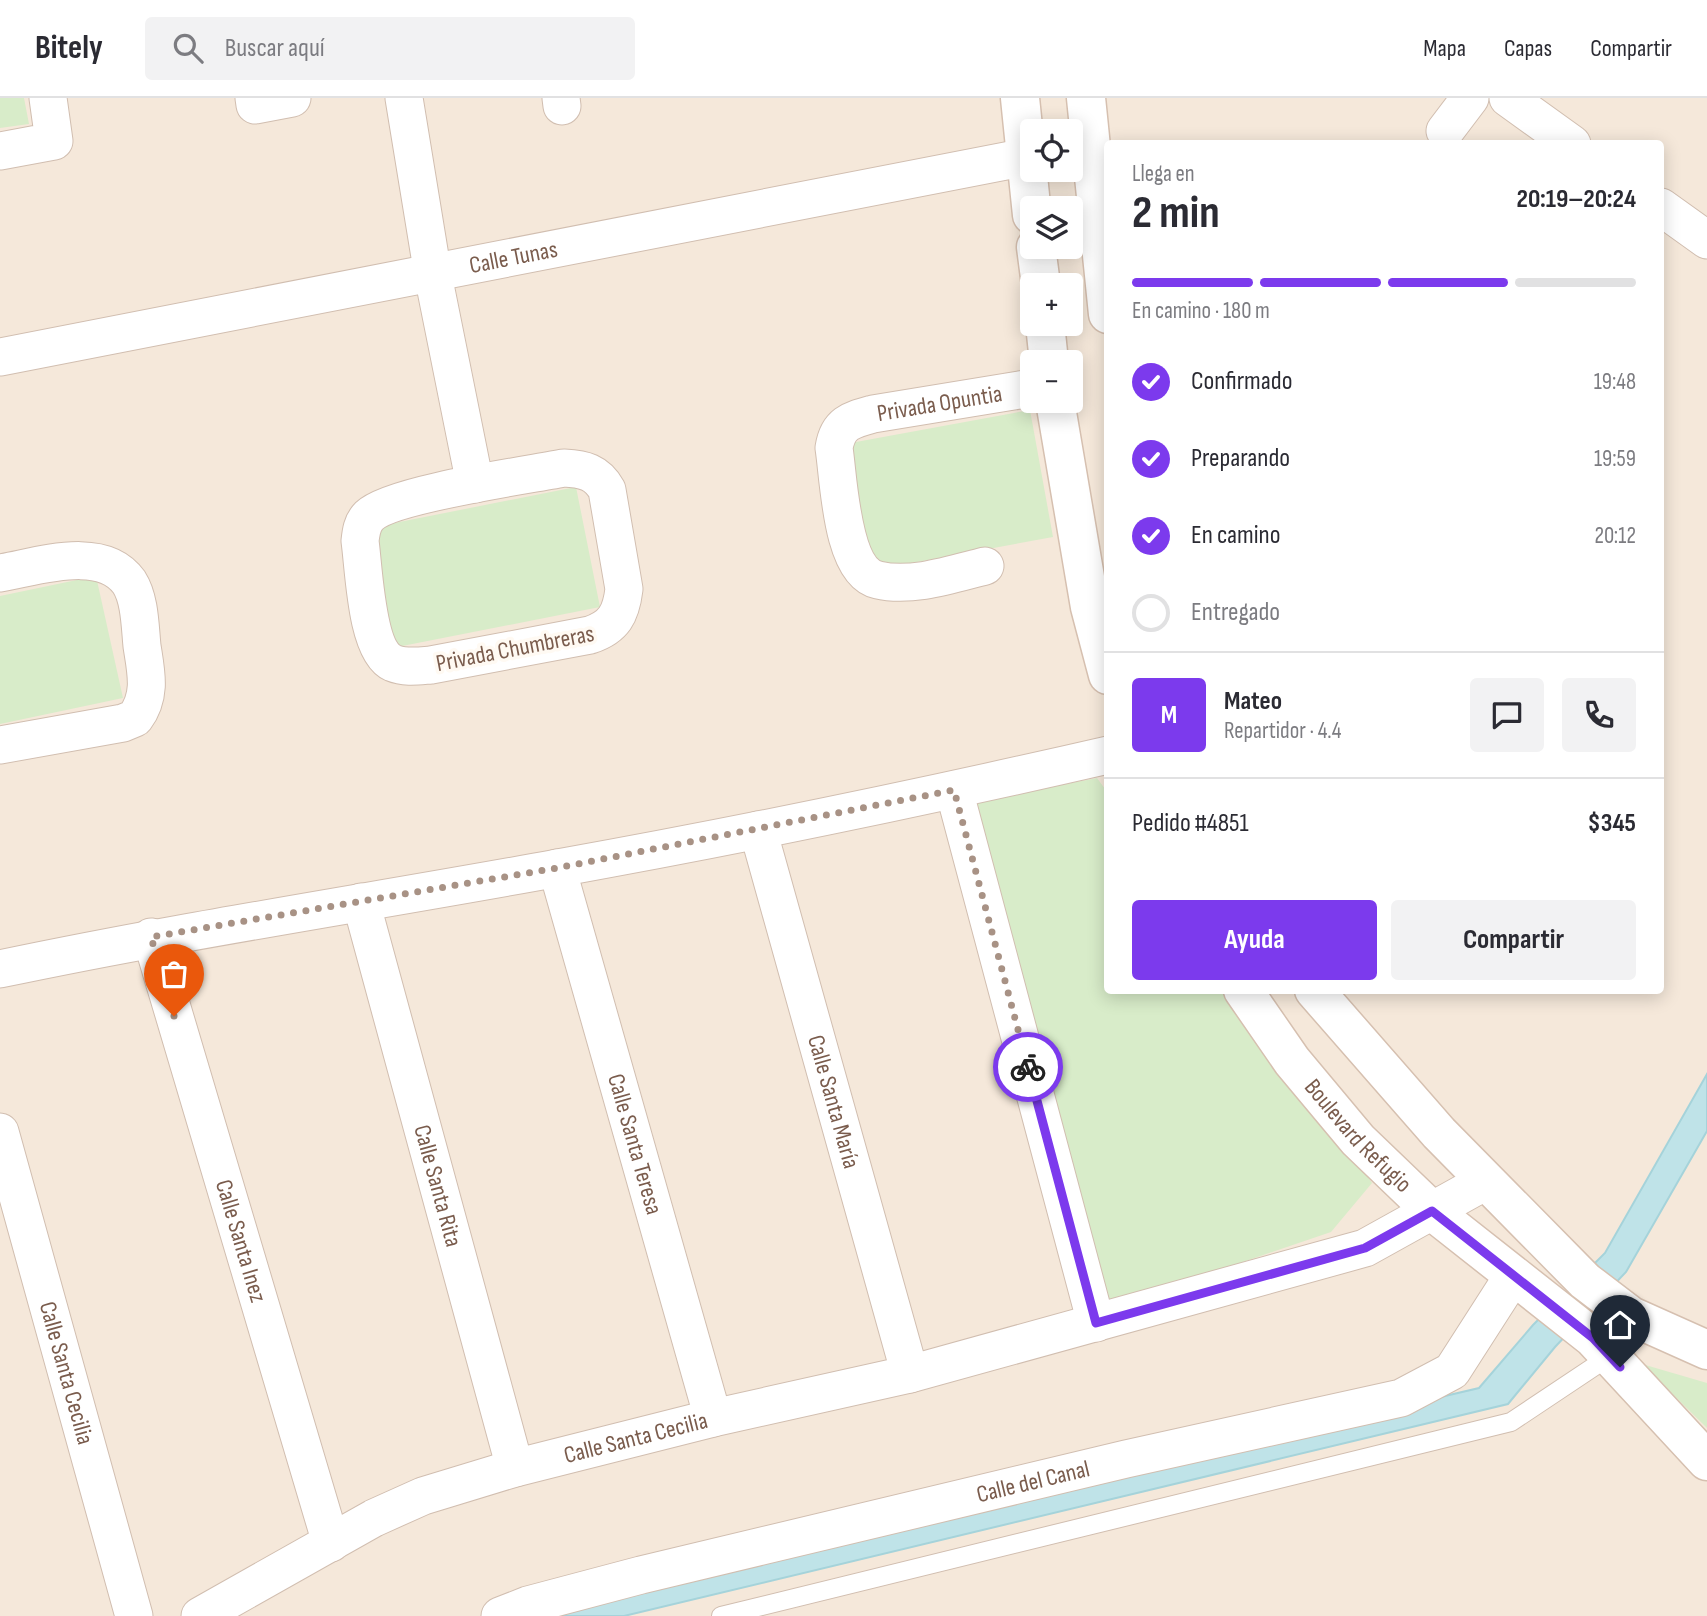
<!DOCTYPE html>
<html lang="es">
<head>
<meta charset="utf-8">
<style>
	:root { --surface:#fff; --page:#f2f2f3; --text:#2b2b33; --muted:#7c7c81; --line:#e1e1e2; --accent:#7c3aed }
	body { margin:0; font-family:"Sofia Sans Condensed",sans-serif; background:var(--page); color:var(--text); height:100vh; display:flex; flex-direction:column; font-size:26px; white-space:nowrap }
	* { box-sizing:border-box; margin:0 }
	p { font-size:23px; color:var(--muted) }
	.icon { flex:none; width:38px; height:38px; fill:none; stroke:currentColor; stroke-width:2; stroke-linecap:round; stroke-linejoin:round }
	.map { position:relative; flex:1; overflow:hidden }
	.side { position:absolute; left:1104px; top:42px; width:560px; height:854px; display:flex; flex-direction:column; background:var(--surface); border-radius:7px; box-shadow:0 4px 18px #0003 }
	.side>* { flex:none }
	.tools { position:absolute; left:1020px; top:21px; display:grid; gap:14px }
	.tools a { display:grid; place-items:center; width:63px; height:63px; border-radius:7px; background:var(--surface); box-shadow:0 4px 18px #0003; font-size:35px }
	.pin { position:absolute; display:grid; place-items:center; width:60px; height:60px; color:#fff; margin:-72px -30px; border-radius:50% 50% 50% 0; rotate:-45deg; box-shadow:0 0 7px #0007 }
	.pin .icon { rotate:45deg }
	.courier { position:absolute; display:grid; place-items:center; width:70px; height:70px; margin:-35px; border:5px solid #7c3aed; border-radius:50%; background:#fff; color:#222; box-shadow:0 2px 9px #0007 }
	.head em { font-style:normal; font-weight:700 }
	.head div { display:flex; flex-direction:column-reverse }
	.head { display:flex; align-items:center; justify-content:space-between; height:119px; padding:0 28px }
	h1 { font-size:46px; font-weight:700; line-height:52px }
	.bar { display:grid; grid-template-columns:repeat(4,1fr); gap:10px 7px; align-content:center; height:84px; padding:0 28px }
	.bar i { height:9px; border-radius:5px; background:var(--line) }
	.bar .current { background:var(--accent) }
	.bar p { grid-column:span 4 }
	.line { display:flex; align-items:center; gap:18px; padding:0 28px; border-top:2px solid var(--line) }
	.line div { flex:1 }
	.round { display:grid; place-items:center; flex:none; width:74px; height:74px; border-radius:7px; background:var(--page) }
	ol { padding:0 28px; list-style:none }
	li { display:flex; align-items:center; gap:21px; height:77px }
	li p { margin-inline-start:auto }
	li .icon { padding:7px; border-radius:50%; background:var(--accent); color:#fff; stroke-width:4 }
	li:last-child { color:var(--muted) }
	li i { width:38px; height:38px; border:4px solid var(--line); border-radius:50% }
	.cta { display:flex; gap:14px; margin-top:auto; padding:14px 28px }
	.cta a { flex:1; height:80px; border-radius:7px; background:var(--accent); color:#fff; font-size:28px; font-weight:700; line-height:80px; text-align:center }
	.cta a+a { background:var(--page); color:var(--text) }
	header { display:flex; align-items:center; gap:42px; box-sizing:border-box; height:98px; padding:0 35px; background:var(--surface); border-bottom:2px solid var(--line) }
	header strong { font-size:33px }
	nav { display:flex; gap:38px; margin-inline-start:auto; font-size:24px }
	.search { width:490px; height:63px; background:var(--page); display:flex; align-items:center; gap:18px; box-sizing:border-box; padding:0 24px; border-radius:7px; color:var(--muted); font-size:26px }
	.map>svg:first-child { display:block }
	.residential { fill:#f5e8da; fill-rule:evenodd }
	.green { fill:#d8ecc9 }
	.water { fill:#bfe3e8; stroke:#a5d3da; stroke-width:2 }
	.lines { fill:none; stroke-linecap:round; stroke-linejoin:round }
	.lane-casing { stroke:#d1beb0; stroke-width:20 }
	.street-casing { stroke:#d1beb0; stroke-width:39 }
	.secondary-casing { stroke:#d6c0b0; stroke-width:41 }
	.lane { stroke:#fff; stroke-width:18 }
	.street { stroke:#fff; stroke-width:37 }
	.secondary { stroke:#fff; stroke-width:38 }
	.done { stroke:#a89285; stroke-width:7; stroke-dasharray:0 12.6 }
	.route { stroke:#7c3aed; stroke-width:9 }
	.labels { text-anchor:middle; stroke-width:7; stroke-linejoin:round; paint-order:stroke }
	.street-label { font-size:24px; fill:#7a5c4d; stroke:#fffaf3 }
</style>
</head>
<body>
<header>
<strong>Bitely</strong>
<div class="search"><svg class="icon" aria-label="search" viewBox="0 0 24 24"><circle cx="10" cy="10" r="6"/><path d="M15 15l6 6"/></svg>Buscar aquí</div>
<nav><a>Mapa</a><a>Capas</a><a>Compartir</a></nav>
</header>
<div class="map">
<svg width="1707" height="1518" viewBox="0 0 1707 1518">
	<rect width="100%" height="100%" fill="#fdf6ec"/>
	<path class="residential" d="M 0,0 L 1707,0 L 1707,1518 L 0,1518 ZM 1032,33 L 1071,33 L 1071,72 L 1032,72 ZM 1108,46 L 1661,46 L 1661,892 L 1108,892 ZM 1032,110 L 1071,110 L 1071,149 L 1032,149 ZM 1032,187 L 1071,187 L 1071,226 L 1032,226 ZM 1032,264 L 1071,264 L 1071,303 L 1032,303 Z"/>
	<path class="green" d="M 0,0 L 24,0 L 29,26 L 0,30 Z
		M 1030,312 L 1053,439 L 868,473 L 845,346 Z
		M 576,389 L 600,509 L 387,551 L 364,431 Z
		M 96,478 L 123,600 L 0,626 L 0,498 Z
		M 1097,680 L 1108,695 L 1108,892 L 1242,893 L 1372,1085 L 1331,1134 L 1111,1209 L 974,704 Z
		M 1642,1266 L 1707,1285 L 1707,1330 Z"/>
	<path class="water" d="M 1707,976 L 1707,1033 L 1626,1174 L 1555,1249 L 1508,1306 L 624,1518 L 538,1518 L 772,1456 L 1479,1290 L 1533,1227 L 1605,1155 Z"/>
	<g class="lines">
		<defs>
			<path id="lane" d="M 721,1518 L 1511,1324 L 1610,1258"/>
			<g id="street">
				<path d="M 254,0 L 255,7 L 292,0"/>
				<path d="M 404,0 L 433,177 L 475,386"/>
				<path d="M 561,0 L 562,8"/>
				<path d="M 1508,0 L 1572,46"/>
				<path d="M 1445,33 L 1470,0"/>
				<path d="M 0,53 L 54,43 L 48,0"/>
				<path d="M 1661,109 L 1707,142"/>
				<path id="s1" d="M 0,259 L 1026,59"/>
				<path d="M 564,370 C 584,371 597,374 607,392 L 624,491 C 621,516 614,529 590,537 L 431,567 C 418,568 405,570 393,565 C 366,553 364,471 360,443 C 361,434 362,425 369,418 C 391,396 528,377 564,370 Z"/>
				<path id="s2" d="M 985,468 C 953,476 912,490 878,482 C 841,474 839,382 834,350 C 838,325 851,322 873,316 L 1032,290"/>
				<path d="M 0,475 C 37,469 102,446 129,484 C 140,501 140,528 142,548 C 146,574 152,597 135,620 L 123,625 L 0,647"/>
				<path d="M 954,692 L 1096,1225"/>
				<path id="s3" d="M 758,732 L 910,1276"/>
				<path id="s4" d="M 557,770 L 713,1320"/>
				<path id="s5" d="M 361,804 L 515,1370"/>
				<path id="s6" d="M 151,839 L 331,1445"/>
				<path d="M 0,871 C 185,832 372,804 558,770 C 742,737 925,699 1108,657"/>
				<path id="s7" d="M 0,1034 L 134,1518"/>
				<path id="s8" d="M 200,1518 L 374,1420 L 423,1398 L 515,1370 L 713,1320 L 910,1276 L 1365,1150 L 1484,1084"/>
				<path id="s9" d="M 500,1518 L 528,1507 L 641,1477 L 1126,1361 L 1401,1300 L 1452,1273 L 1513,1178"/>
			</g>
			<g id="secondary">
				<path d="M 1020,0 L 1032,117"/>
				<path d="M 1086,0 L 1108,216"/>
				<path d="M 1036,149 L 1041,187"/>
				<path d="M 1045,226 L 1049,264"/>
				<path d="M 1055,303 L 1090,509 L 1108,577"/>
				<path id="s10" d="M 1243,892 L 1292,963 L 1358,1042 L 1432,1113 L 1593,1240 L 1707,1363"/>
				<path d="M 1314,892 L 1439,1035 L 1585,1183 L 1631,1218 L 1707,1252"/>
			</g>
		</defs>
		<use href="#lane" class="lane-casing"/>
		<use href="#street" class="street-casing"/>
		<use href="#secondary" class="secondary-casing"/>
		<use href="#lane" class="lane"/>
		<use href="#street" class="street"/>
		<use href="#secondary" class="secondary"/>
	</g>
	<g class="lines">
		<path class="done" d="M 174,918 L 151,839 L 557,770 L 954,692 L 1028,969"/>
		<path class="route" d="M 1028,969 L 1096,1225 L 1365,1150 L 1432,1113 L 1593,1240 L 1620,1269"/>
	</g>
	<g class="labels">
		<g class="street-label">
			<text dy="8" stroke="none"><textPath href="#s1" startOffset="523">Calle Tunas</textPath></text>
			<text dy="8" stroke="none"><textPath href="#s2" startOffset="378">Privada Opuntia</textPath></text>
			<text transform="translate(515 550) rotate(-11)" y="8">Privada Chumbreras</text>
			<text dy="8" stroke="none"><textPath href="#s3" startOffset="282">Calle Santa María</textPath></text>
			<text dy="8" stroke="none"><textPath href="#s10" startOffset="186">Boulevard Refugio</textPath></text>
			<text dy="8" stroke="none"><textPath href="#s4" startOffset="287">Calle Santa Teresa</textPath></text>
			<text dy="8" stroke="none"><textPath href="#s5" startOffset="294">Calle Santa Rita</textPath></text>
			<text dy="8" stroke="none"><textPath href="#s6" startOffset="317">Calle Santa Inez</textPath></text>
			<text dy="8" stroke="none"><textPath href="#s7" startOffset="250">Calle Santa Cecilia</textPath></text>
			<text dy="8" stroke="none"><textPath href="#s8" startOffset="474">Calle Santa Cecilia</textPath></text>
			<text dy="8" stroke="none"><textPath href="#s9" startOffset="550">Calle del Canal</textPath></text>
		</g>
	</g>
</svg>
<div class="tools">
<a><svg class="icon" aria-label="locate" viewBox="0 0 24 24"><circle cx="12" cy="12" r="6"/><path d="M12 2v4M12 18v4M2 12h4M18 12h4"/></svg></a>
<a><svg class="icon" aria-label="layers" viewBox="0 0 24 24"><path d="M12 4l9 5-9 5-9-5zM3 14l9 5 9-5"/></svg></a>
<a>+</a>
<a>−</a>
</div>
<div class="pin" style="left:174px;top:918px;background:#ea580c"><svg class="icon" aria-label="bag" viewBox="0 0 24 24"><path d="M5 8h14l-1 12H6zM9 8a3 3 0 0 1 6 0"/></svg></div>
<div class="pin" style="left:1620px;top:1269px;background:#1f2937"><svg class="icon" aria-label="home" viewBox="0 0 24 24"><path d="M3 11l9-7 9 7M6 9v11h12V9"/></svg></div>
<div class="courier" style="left:1028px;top:969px"><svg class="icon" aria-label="bike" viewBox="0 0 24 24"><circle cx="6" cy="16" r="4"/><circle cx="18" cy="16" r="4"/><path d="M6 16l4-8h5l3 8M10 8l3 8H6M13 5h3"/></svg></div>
<section class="side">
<div class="head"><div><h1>2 min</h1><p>Llega en</p></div><em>20:19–20:24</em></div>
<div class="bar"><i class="current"></i><i class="current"></i><i class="current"></i><i></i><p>En camino · 180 m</p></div>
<ol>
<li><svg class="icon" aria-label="check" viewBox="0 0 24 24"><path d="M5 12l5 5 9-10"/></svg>Confirmado<p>19:48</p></li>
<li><svg class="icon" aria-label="check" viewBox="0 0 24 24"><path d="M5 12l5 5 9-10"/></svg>Preparando<p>19:59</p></li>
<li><svg class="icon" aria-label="check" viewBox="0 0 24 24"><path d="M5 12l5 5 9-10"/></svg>En camino<p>20:12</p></li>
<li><i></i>Entregado</li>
</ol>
<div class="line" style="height:126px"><b class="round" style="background:var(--accent);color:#fff">M</b><div><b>Mateo</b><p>Repartidor · 4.4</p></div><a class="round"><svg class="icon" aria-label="chat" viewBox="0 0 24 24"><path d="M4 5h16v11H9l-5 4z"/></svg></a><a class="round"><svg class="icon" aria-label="phone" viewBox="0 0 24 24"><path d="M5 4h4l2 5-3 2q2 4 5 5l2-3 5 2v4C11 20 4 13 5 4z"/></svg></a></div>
<div class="line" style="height:91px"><div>Pedido #4851</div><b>$345</b></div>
<div class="cta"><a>Ayuda</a><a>Compartir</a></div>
</section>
</div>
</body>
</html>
